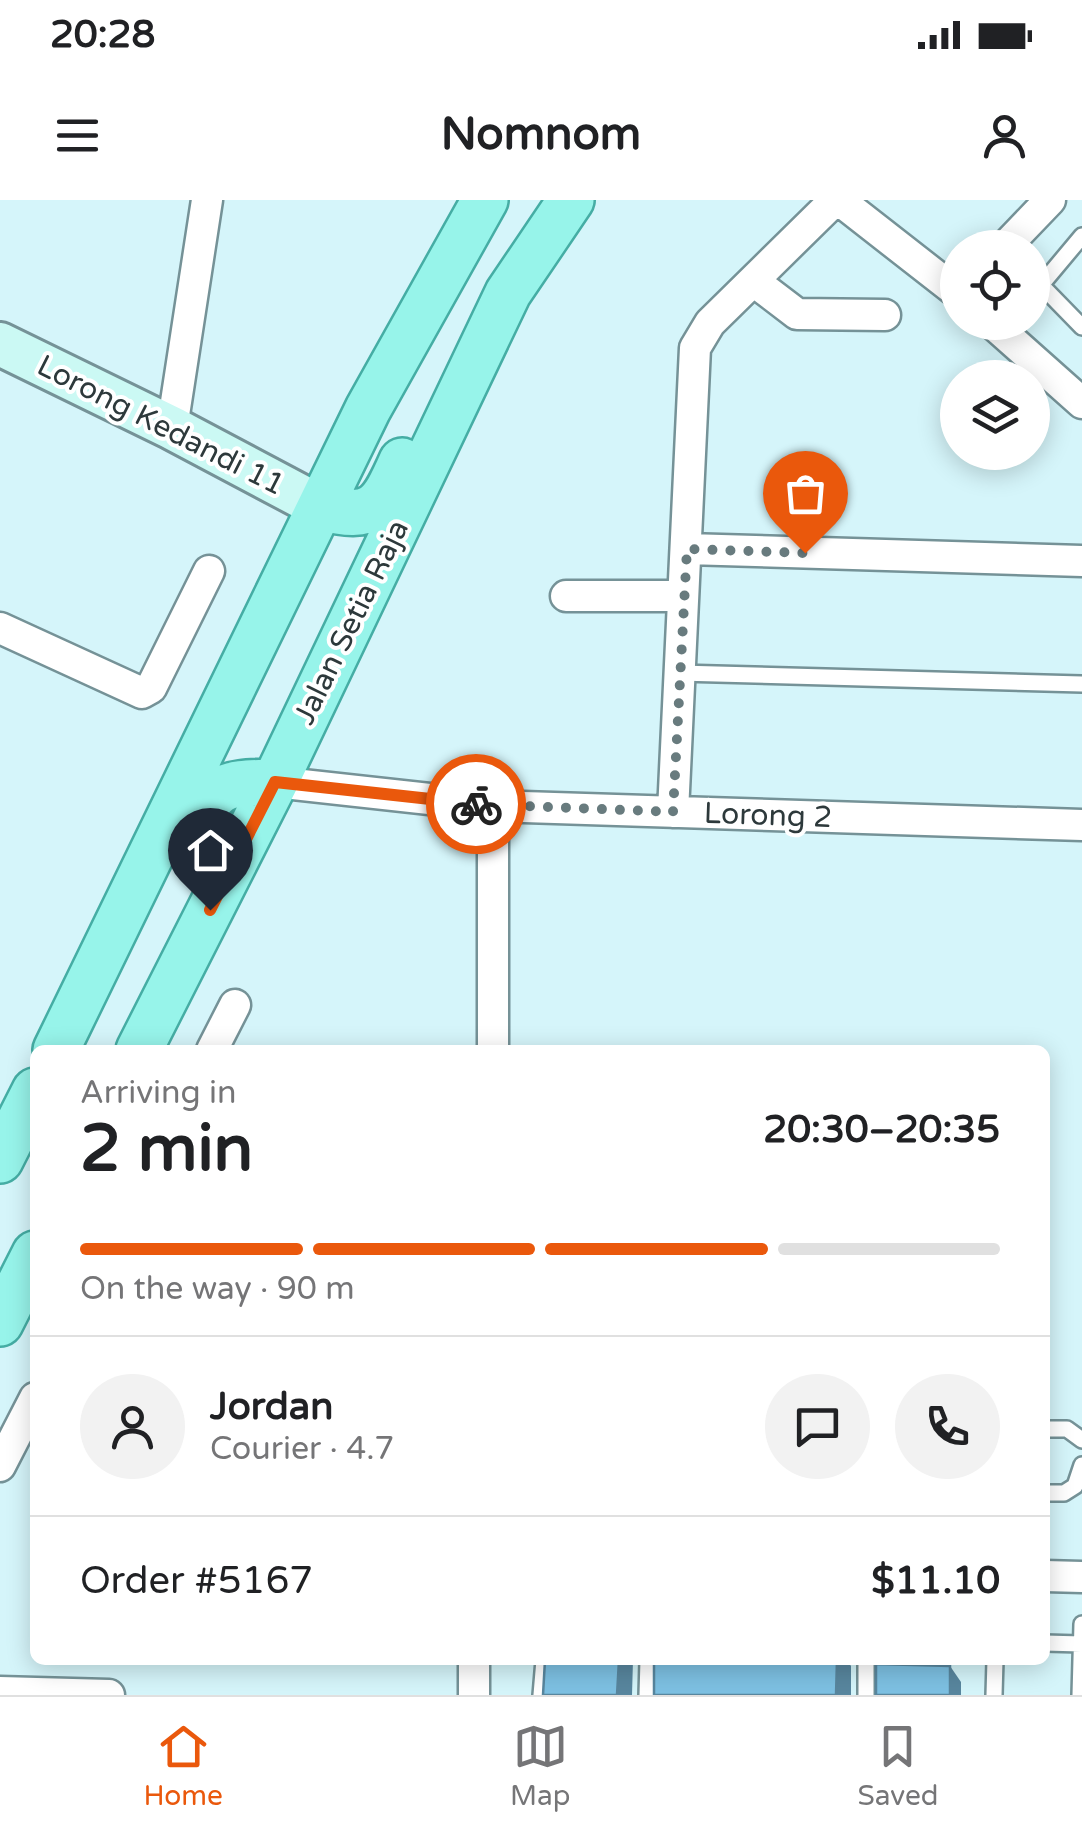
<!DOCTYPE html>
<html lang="en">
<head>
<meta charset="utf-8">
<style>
	:root { --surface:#fff; --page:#f2f2f2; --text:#202124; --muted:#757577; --line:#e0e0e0; --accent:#ea580c }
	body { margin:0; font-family:"Varela Round",sans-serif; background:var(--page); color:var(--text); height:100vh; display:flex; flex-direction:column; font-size:38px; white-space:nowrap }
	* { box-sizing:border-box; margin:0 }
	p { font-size:32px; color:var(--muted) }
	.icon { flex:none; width:55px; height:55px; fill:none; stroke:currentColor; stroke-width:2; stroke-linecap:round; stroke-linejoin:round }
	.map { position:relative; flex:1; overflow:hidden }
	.panel { position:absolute; left:30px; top:845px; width:1020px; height:620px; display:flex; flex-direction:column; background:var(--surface); border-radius:15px; box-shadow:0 5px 25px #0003 }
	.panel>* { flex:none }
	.buttons { position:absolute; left:940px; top:30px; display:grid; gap:20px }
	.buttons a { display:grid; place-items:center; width:110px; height:110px; border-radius:50%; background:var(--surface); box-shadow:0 5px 25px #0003; font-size:50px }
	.pin { position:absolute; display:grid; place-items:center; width:85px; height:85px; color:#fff; margin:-102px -42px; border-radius:50% 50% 50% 0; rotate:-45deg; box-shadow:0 0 10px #0007 }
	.pin .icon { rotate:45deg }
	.courier { position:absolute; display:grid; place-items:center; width:100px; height:100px; margin:-50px; border:8px solid #ea580c; border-radius:50%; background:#fff; color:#222; box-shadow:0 2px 12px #0007 }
	.summary em { font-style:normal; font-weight:700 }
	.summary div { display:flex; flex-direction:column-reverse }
	.summary { display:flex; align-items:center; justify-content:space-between; height:170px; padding:0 50px }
	h1 { font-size:65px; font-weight:700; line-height:75px }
	.bar { display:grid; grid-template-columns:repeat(4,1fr); gap:15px 10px; align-content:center; height:120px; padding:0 50px }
	.bar i { height:12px; border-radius:8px; background:var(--line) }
	.bar .selected { background:var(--accent) }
	.bar p { grid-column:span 4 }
	.line { display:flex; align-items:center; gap:25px; padding:0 50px; border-top:2px solid var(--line) }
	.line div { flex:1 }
	.round { display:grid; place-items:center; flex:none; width:105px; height:105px; border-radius:52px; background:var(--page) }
	.status { display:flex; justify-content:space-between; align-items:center; height:70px; padding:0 50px; background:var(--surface); direction:ltr }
	.status svg { height:28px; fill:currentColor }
	header { display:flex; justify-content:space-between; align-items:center; height:130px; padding:0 50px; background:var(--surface); font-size:45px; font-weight:700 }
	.dock { display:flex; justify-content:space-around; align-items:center; height:140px; border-top:2px solid var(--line); background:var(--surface); font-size:28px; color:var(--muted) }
	.dock a { display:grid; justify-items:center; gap:5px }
	.dock .selected { color:var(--accent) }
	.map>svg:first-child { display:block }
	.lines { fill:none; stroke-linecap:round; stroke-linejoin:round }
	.lane-casing { stroke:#759297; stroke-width:20 }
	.street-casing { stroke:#759297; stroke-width:35 }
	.secondary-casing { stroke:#759297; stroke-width:48 }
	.primary-casing { stroke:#45ada4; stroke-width:50 }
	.lane { stroke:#fff; stroke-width:15 }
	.street { stroke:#fff; stroke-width:30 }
	.secondary { stroke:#cbf9f4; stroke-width:42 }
	.primary { stroke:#97f4ea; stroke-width:45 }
	.shaded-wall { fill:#58869e }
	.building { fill:#7dc0e2; stroke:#58869e; stroke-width:2.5 }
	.done { stroke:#687b7e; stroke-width:10; stroke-dasharray:0 18 }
	.route { stroke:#ea580c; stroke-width:12 }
	.labels { text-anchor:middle; stroke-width:8; stroke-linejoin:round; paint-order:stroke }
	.street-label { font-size:30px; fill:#2d393b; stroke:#fff }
</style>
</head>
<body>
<div class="status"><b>20:28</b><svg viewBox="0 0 49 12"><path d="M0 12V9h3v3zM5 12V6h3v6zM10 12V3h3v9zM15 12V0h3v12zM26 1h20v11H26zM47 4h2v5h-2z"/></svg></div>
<header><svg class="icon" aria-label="menu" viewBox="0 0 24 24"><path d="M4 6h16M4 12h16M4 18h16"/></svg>Nomnom<svg class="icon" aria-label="person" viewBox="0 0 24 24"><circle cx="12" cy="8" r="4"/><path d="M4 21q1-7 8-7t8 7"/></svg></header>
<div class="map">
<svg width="1082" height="1495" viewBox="0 0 1082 1495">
	<rect width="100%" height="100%" fill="#d5f5fa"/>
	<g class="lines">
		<defs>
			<path id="lane" d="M 1082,36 L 1041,85 L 1082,127
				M 679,473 L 1082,484
				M 1045,1229 L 1067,1229 L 1082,1240
				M 1045,1293 L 1064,1293 L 1075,1286 L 1082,1265
				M 1045,1443 L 1081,1444
				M 541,1495 L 544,1460
				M 647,1495 L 648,1460
				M 866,1495 L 866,1460
				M 994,1495 L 995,1460
				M 1080,1495 L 1082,1424"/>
			<path id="street" d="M 839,0 L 958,93
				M 1004,48 L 1050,0
				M 755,82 L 797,114 L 885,115
				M 991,122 L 1082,203
				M 172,228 L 207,0
				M 687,349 L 1082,361
				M 566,396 L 682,396
				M 0,428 L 142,493 L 151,488 L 209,371
				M 275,582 L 493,606 L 1082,625
				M 673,612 L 695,148 L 710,123 L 835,0
				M 212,850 L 235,805
				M 493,850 L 493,606
				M 0,1266 L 35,1198
				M 1045,1376 L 1082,1377
				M 0,1492 L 109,1495
				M 474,1495 L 474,1460"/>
			<path id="secondary" d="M 0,144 L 172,228 L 321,307"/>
			<path id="primary" d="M 321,307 C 374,322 382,306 402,261
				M 189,636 C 216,585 217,583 275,582
				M 56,850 L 368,209 L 485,0
				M 139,850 L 275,582 L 508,93 L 571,0
				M 0,960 L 35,891
				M 0,1123 L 35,1054"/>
		</defs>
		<use href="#lane" class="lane-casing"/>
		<use href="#street" class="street-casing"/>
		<use href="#secondary" class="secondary-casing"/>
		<use href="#primary" class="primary-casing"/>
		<use href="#lane" class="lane"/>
		<use href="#street" class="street"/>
		<use href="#secondary" class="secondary"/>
		<use href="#primary" class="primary"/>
	</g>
	<path class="shaded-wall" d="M 619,1460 L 633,1460 L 632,1495 L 617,1495 Z
		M 837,1460 L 847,1460 L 851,1466 L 851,1495 L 836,1495 Z
		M 950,1466 L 961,1482 L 961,1495 L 950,1495 Z"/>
	<path class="building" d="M 545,1460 L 619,1460 L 617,1495 L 543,1495 Z
		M 654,1460 L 837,1460 L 836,1495 L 654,1495 Z
		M 876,1464 L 950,1466 L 950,1495 L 876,1495 Z"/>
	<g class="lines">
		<path class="done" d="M 476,604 L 673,612 L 687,349 L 805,353"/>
		<path class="route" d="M 210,710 L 275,582 L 476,604"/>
	</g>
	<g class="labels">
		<g class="street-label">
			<text transform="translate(161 225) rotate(27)" y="10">Lorong Kedandi 11</text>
			<text transform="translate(351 422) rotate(-64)" y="10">Jalan Setia Raja</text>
			<text transform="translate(768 615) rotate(2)" y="10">Lorong 2</text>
		</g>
	</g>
</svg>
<div class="buttons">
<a><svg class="icon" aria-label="locate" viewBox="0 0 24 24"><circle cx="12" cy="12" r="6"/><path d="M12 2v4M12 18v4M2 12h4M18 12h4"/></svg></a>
<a><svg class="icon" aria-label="layers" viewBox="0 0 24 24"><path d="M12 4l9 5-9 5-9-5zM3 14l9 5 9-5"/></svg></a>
</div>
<div class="pin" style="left:805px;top:353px;background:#ea580c"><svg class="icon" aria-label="bag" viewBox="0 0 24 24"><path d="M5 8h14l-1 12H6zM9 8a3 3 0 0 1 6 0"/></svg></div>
<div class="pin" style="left:210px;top:710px;background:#1f2937"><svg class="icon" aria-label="home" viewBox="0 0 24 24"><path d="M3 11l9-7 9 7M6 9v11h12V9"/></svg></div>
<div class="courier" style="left:476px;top:604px"><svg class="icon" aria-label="bike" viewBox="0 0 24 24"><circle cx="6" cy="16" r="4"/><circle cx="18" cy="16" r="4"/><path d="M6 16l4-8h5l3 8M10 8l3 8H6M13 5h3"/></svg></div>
<section class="panel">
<div class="summary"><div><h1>2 min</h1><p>Arriving in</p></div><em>20:30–20:35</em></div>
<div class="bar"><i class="selected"></i><i class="selected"></i><i class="selected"></i><i></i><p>On the way · 90 m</p></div>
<div class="line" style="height:180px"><a class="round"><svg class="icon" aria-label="person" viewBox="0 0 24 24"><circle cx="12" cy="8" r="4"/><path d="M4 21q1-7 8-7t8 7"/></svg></a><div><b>Jordan</b><p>Courier · 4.7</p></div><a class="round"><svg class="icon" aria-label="chat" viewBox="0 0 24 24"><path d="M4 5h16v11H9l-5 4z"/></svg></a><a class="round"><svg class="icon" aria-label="phone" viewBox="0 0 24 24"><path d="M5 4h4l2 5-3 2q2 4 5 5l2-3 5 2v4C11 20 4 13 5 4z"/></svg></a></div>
<div class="line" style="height:130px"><div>Order #5167</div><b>$11.10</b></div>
</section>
</div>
<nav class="dock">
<a class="selected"><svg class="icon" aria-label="home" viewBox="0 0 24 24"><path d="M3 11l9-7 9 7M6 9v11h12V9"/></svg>Home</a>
<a><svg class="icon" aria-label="map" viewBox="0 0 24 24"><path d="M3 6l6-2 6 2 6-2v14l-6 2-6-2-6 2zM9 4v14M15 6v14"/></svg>Map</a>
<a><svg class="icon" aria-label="saved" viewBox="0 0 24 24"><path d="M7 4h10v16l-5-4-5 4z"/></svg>Saved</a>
</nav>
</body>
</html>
